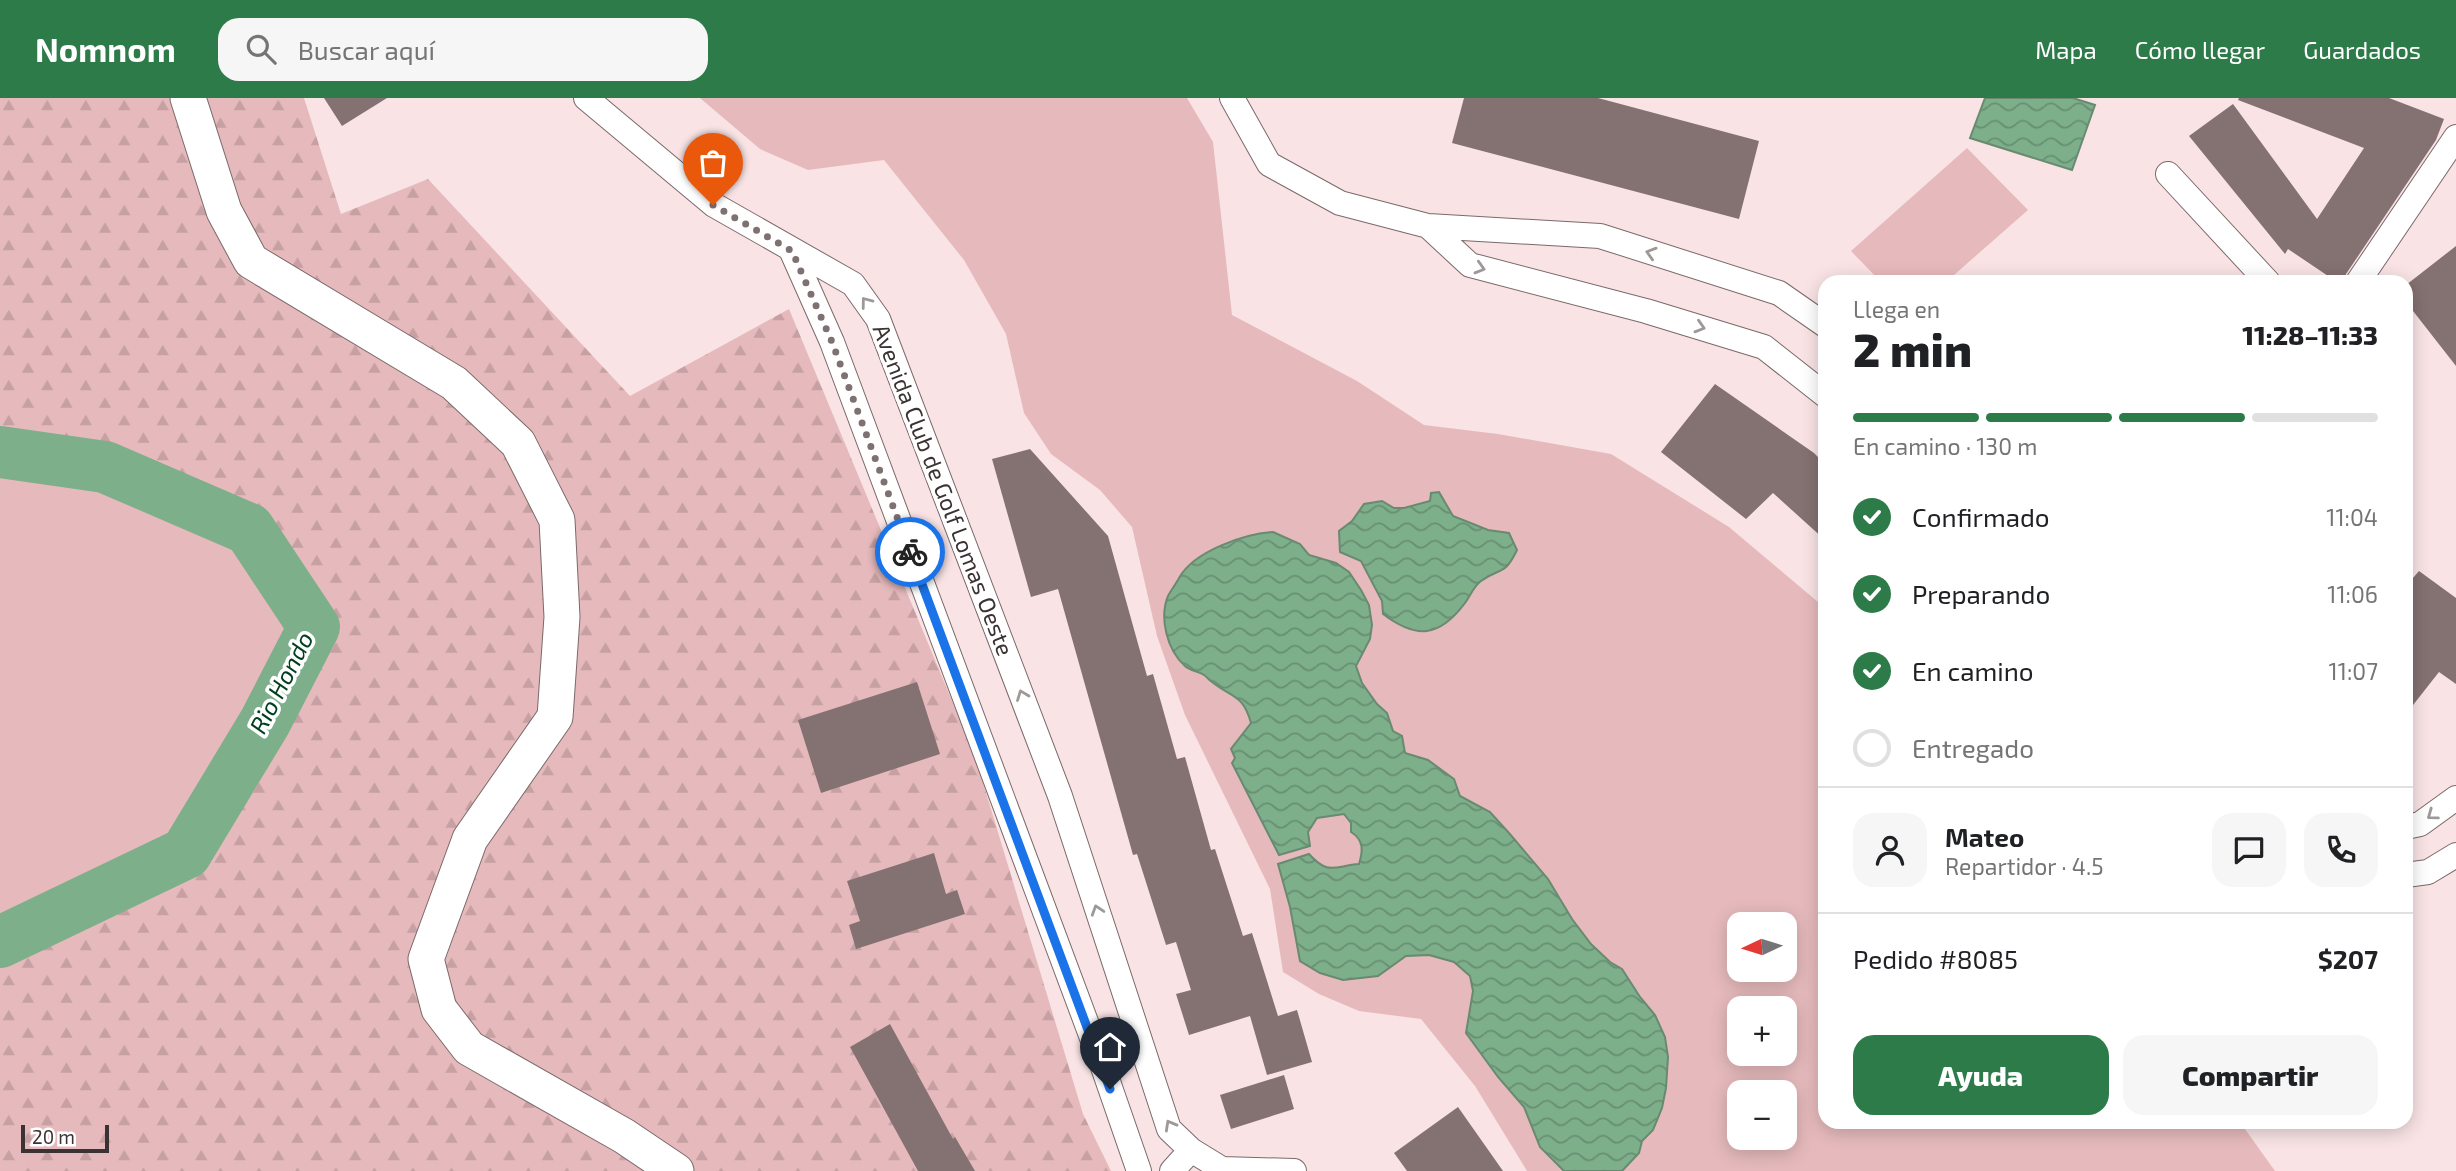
<!DOCTYPE html>
<html lang="es">
<head>
<meta charset="utf-8">
<style>
	:root { --surface:#fff; --page:#f6f6f6; --text:#202124; --muted:#757577; --line:#e0e0e0; --accent:#2e7b4a }
	body { margin:0; font-family:"Exo 2",sans-serif; background:var(--page); color:var(--text); height:100vh; display:flex; flex-direction:column; font-size:26px; white-space:nowrap }
	* { box-sizing:border-box; margin:0 }
	p { font-size:23px; color:var(--muted) }
	.icon { flex:none; width:38px; height:38px; fill:none; stroke:currentColor; stroke-width:2; stroke-linecap:round; stroke-linejoin:round }
	.map { position:relative; flex:1; overflow:hidden }
	.side { position:absolute; left:1818px; top:177px; width:595px; height:854px; display:flex; flex-direction:column; background:var(--surface); border-radius:21px; box-shadow:0 4px 18px #0003 }
	.side>* { flex:none }
	.needle { width:46px; rotate:266deg }
	.fabs { position:absolute; left:1727px; top:814px; display:grid; gap:14px }
	.fabs a { display:grid; place-items:center; width:70px; height:70px; border-radius:14px; background:var(--surface); box-shadow:0 4px 18px #0003; font-size:35px }
	.scale { position:absolute; left:21px; bottom:18px; width:88px; box-sizing:border-box; padding-left:7px; border:4px solid #3b3333; border-top:0; font-size:19px; line-height:24px; white-space:nowrap; color:#3b3333; -webkit-text-stroke:5px #fff; paint-order:stroke }
	.pin { position:absolute; display:grid; place-items:center; width:60px; height:60px; color:#fff; margin:-72px -30px; border-radius:50% 50% 50% 0; rotate:-45deg; box-shadow:0 0 7px #0007 }
	.pin .icon { rotate:45deg }
	.courier { position:absolute; display:grid; place-items:center; width:70px; height:70px; margin:-35px; border:5px solid #1a73e8; border-radius:50%; background:#fff; color:#222; box-shadow:0 2px 9px #0007 }
	.head em { font-style:normal; font-weight:800 }
	.head div { display:flex; flex-direction:column-reverse }
	.head { display:flex; align-items:center; justify-content:space-between; height:119px; padding:0 35px }
	h1 { font-size:46px; font-weight:800; line-height:52px }
	.bar { display:grid; grid-template-columns:repeat(4,1fr); gap:10px 7px; align-content:center; height:84px; padding:0 35px }
	.bar i { height:9px; border-radius:5px; background:var(--line) }
	.bar .current { background:var(--accent) }
	.bar p { grid-column:span 4 }
	.line { display:flex; align-items:center; gap:18px; padding:0 35px; border-top:2px solid var(--line) }
	.line div { flex:1 }
	.round { display:grid; place-items:center; flex:none; width:74px; height:74px; border-radius:21px; background:var(--page) }
	ol { padding:0 35px; list-style:none }
	li { display:flex; align-items:center; gap:21px; height:77px }
	li p { margin-inline-start:auto }
	li .icon { padding:7px; border-radius:50%; background:var(--accent); color:#fff; stroke-width:4 }
	li:last-child { color:var(--muted) }
	li i { width:38px; height:38px; border:4px solid var(--line); border-radius:50% }
	.primary-button { display:flex; gap:14px; margin-top:auto; padding:14px 35px }
	.primary-button a { flex:1; height:80px; border-radius:21px; background:var(--accent); color:#fff; font-size:28px; font-weight:800; line-height:80px; text-align:center }
	.primary-button a+a { background:var(--page); color:var(--text) }
	header { display:flex; align-items:center; gap:42px; box-sizing:border-box; height:98px; padding:0 35px; background:var(--accent); color:#fff }
	header strong { font-size:33px }
	nav { display:flex; gap:38px; margin-inline-start:auto; font-size:24px }
	.search { width:490px; height:63px; background:var(--page); display:flex; align-items:center; gap:18px; box-sizing:border-box; padding:0 24px; border-radius:21px; color:var(--muted); font-size:26px }
	.map>svg:first-child { display:block }
	.grass { fill:#e6babc; fill-rule:evenodd }
	.forest { fill:url(#forest-firs) }
	.water { fill:url(#water-waves); stroke:#698a71; stroke-width:2 }
	.lines { fill:none; stroke-linecap:round; stroke-linejoin:round }
	.river { stroke:#7daf8b; stroke-width:52 }
	.building { fill:#847172 }
	.street-casing { stroke:#7b696a; stroke-width:26 }
	.secondary-casing { stroke:#7b696a; stroke-width:37 }
	.street { stroke:#fff; stroke-width:24 }
	.secondary { stroke:#fff; stroke-width:35 }
	.oneway { stroke:#9d9999 }
	.done { stroke:#7e7171; stroke-width:7; stroke-dasharray:0 12.6 }
	.route { stroke:#1a73e8; stroke-width:9 }
	.labels { text-anchor:middle; stroke-width:7; stroke-linejoin:round; paint-order:stroke }
	.street-label { font-size:23px; fill:#3b3333; stroke:#fff }
	.water-label { font-size:24px; font-style:italic; fill:#00401e; stroke:#fff }
</style>
</head>
<body>
<header>
<strong>Nomnom</strong>
<div class="search"><svg class="icon" aria-label="search" viewBox="0 0 24 24"><circle cx="10" cy="10" r="6"/><path d="M15 15l6 6"/></svg>Buscar aquí</div>
<nav><a>Mapa</a><a>Cómo llegar</a><a>Guardados</a></nav>
</header>
<div class="map">
<svg width="2456" height="1073" viewBox="0 0 2456 1073">
	<defs>
		<pattern id="forest-firs" width="22" height="20" patternUnits="userSpaceOnUse" patternTransform="scale(1.75)"><rect width="22" height="20" fill="#e6babc"/><path d="M5 1l3.5 6h-7zM16 11l3.5 6h-7z" fill="#c6a0a2"/></pattern>
		<pattern id="water-waves" width="16" height="10" patternUnits="userSpaceOnUse" patternTransform="scale(1.75)"><rect width="16" height="10" fill="#7daf8b"/><path d="M0 5q4-4 8 0t8 0" fill="none" stroke="#688f72"/></pattern>
	</defs>
	<rect width="100%" height="100%" fill="#f9e3e5"/>
	<path class="grass" d="M 700,0 L 1187,0 L 1213,44 L 1232,217 L 1357,283 L 1424,327 L 1498,336 L 1611,356 L 1729,429 L 1825,510 L 1825,1024 L 2240,1024 L 2275,1073 L 1527,1073 L 1475,988 L 1421,921 L 1359,913 L 1319,896 L 1283,874 L 1270,791 L 1185,617 L 1157,538 L 1132,429 L 1100,392 L 1051,356 L 1024,315 L 1006,236 L 964,162 L 884,62 L 808,72 L 760,51 ZM 1740,826 L 1785,826 L 1785,872 L 1740,872 ZM 1740,910 L 1785,910 L 1785,956 L 1740,956 ZM 1740,994 L 1785,994 L 1785,1040 L 1740,1040 Z
		M 1967,50 L 2028,112 L 1946,184 L 1881,184 L 1851,153 Z
		M 0,371 L 100,385 L 237,443 L 295,530 L 249,617 L 174,743 L 0,826 Z"/>
	<path class="forest" d="M 0,0 L 304,0 L 341,116 L 428,81 L 630,298 L 789,211 L 975,658 L 1083,1016 L 1111,1073 L 0,1073 L 0,826 L 174,743 L 249,617 L 295,530 L 237,443 L 100,385 L 0,371 Z"/>
	<path class="water" d="M 1985,0 L 2073,0 L 2095,7 L 2072,72 L 1970,40 Z
		M 1439,394 L 1453,418 L 1488,432 L 1509,435 L 1517,452 C 1504,479 1500,469 1481,483 C 1474,488 1470,498 1465,505 C 1439,540 1416,541 1383,516 L 1382,503 L 1361,463 L 1340,454 L 1339,433 L 1352,423 L 1364,406 L 1382,403 L 1394,410 L 1404,410 L 1430,403 L 1431,395 Z
		M 1273,434 L 1300,446 L 1309,457 L 1336,465 L 1349,474 L 1361,492 L 1369,507 L 1372,527 L 1370,541 L 1356,568 L 1362,585 L 1377,606 L 1387,615 L 1393,633 L 1402,638 L 1405,655 L 1428,662 L 1454,681 L 1460,698 L 1490,714 L 1509,735 L 1548,781 L 1572,821 L 1591,846 L 1610,864 L 1622,871 L 1640,899 L 1655,917 L 1665,939 L 1668,959 L 1666,990 L 1662,1010 L 1653,1032 L 1642,1043 L 1639,1055 L 1622,1073 L 1564,1073 L 1540,1049 L 1524,1009 L 1498,979 L 1466,935 L 1473,893 L 1470,878 L 1454,864 L 1429,857 L 1406,858 L 1378,878 L 1343,882 L 1320,875 L 1300,863 L 1290,809 L 1278,766 L 1309,756 C 1329,778 1334,768 1359,766 C 1363,753 1364,742 1351,734 L 1351,725 L 1344,716 L 1317,720 L 1308,734 L 1310,748 L 1279,757 L 1232,665 L 1235,660 L 1231,651 L 1251,625 C 1243,596 1232,600 1212,584 C 1209,582 1207,579 1204,577 C 1198,573 1190,573 1185,568 C 1167,552 1159,520 1168,498 C 1171,492 1176,486 1179,480 C 1194,453 1244,436 1273,434 Z"/>
	<g class="lines">
		<path class="river" d="M 0,354 L 105,369 L 249,431 L 314,529 L 265,624 L 186,755 L 0,844"/>
	</g>
	<path class="building" d="M 324,0 L 387,0 L 342,28 Z
		M 1464,0 L 1598,0 L 1759,43 L 1739,121 L 1452,45 Z
		M 2239,0 L 2389,0 L 2444,21 L 2436,42 L 2346,176 L 2343,184 L 2337,184 L 2288,151 L 2285,156 L 2189,38 L 2233,6 L 2317,121 L 2364,50 L 2238,2 Z
		M 2456,148 L 2456,268 L 2406,204 L 2406,187 Z
		M 1715,286 L 1814,355 L 1825,366 L 1825,442 L 1773,395 L 1746,421 L 1661,354 Z
		M 1030,351 L 1108,438 L 1147,578 L 1153,576 L 1177,661 L 1185,659 L 1211,752 L 1215,751 L 1243,838 L 1252,835 L 1278,918 L 1297,912 L 1312,964 L 1267,977 L 1250,918 L 1189,937 L 1176,896 L 1191,892 L 1176,844 L 1166,847 L 1137,756 L 1133,757 L 1058,491 L 1031,499 L 992,361 Z
		M 2419,473 L 2456,500 L 2456,586 L 2439,574 L 2406,616 L 2406,488 Z
		M 917,584 L 940,656 L 821,695 L 798,622 Z
		M 934,755 L 946,796 L 957,792 L 965,816 L 856,851 L 849,827 L 860,823 L 847,783 Z
		M 890,926 L 953,1041 L 955,1039 L 975,1073 L 918,1073 L 850,949 Z
		M 1284,977 L 1294,1011 L 1231,1031 L 1220,997 Z
		M 1458,1009 L 1503,1073 L 1407,1073 L 1394,1055 Z"/>
	<g class="lines">
		<defs>
			<path id="street" d="M 586,0 L 714,107 L 853,186 L 878,221 L 1060,698 L 1169,1031 L 1191,1052 L 1222,1071 L 1294,1073
				M 1232,0 L 1269,66 L 1340,105 L 1428,128 L 1600,138 L 1779,195 L 1825,227
				M 2168,76 L 2268,184
				M 1428,128 L 1470,167 L 1646,213 L 1764,249 L 1825,297
				M 792,154 L 832,244 L 1104,972 L 1139,1073
				M 2358,184 L 2456,39
				M 2406,729 L 2420,726 L 2456,700
				M 2406,777 L 2428,774 L 2456,757
				M 1172,1073 L 1191,1052"/>
			<path id="secondary" d="M 188,0 L 224,113 L 251,163 L 454,285 L 518,345 L 557,422 L 562,519 L 555,619 L 470,741 L 426,861 L 439,911 L 469,950 L 624,1038 L 676,1073"/>
		</defs>
		<use href="#street" class="street-casing"/>
		<use href="#secondary" class="secondary-casing"/>
		<use href="#street" class="street"/>
		<use href="#secondary" class="secondary"/>
	</g>
	<defs><path id="oneway-chevron" d="M-2-3.5L2.5 0L-2 3.5" fill="none" stroke-width="1.6" stroke-linecap="round" stroke-linejoin="round" transform="scale(1.75)"/></defs>
	<g class="oneway">
		<use href="#oneway-chevron" transform="translate(1651 155) rotate(-163)"/>
		<use href="#oneway-chevron" transform="translate(1480 170) rotate(16)"/>
		<use href="#oneway-chevron" transform="translate(866 204) rotate(-127)"/>
		<use href="#oneway-chevron" transform="translate(1700 229) rotate(17)"/>
		<use href="#oneway-chevron" transform="translate(1022 597) rotate(-111)"/>
		<use href="#oneway-chevron" transform="translate(2432 717) rotate(144)"/>
		<use href="#oneway-chevron" transform="translate(1097 812) rotate(-108)"/>
		<use href="#oneway-chevron" transform="translate(1170 1027) rotate(-119)"/>
	</g>
	<g class="lines">
		<path class="done" d="M 713,107 L 792,153 L 832,244 L 910,454"/>
		<path class="route" d="M 910,454 L 1110,991"/>
	</g>
	<g class="labels">
		<g class="street-label">
			<text transform="translate(943 392) rotate(69)" y="8">Avenida Club de Golf Lomas Oeste</text>
		</g>
		<g class="water-label">
			<text transform="translate(282 585) rotate(-63)" y="8">Rio Hondo</text>
		</g>
	</g>
</svg>
<div class="fabs">
<a><svg class="needle" viewBox="-14 -14 28 28"><path d="M0-13l5 13h-10z" fill="#e53935"/><path d="M0 13l5-13h-10z" fill="#757577"/></svg></a>
<a>+</a>
<a>−</a>
</div>
<div class="scale">20 m</div>
<div class="pin" style="left:713px;top:107px;background:#ea580c"><svg class="icon" aria-label="bag" viewBox="0 0 24 24"><path d="M5 8h14l-1 12H6zM9 8a3 3 0 0 1 6 0"/></svg></div>
<div class="pin" style="left:1110px;top:991px;background:#1f2937"><svg class="icon" aria-label="home" viewBox="0 0 24 24"><path d="M3 11l9-7 9 7M6 9v11h12V9"/></svg></div>
<div class="courier" style="left:910px;top:454px"><svg class="icon" aria-label="bike" viewBox="0 0 24 24"><circle cx="6" cy="16" r="4"/><circle cx="18" cy="16" r="4"/><path d="M6 16l4-8h5l3 8M10 8l3 8H6M13 5h3"/></svg></div>
<section class="side">
<div class="head"><div><h1>2 min</h1><p>Llega en</p></div><em>11:28–11:33</em></div>
<div class="bar"><i class="current"></i><i class="current"></i><i class="current"></i><i></i><p>En camino · 130 m</p></div>
<ol>
<li><svg class="icon" aria-label="check" viewBox="0 0 24 24"><path d="M5 12l5 5 9-10"/></svg>Confirmado<p>11:04</p></li>
<li><svg class="icon" aria-label="check" viewBox="0 0 24 24"><path d="M5 12l5 5 9-10"/></svg>Preparando<p>11:06</p></li>
<li><svg class="icon" aria-label="check" viewBox="0 0 24 24"><path d="M5 12l5 5 9-10"/></svg>En camino<p>11:07</p></li>
<li><i></i>Entregado</li>
</ol>
<div class="line" style="height:126px"><a class="round"><svg class="icon" aria-label="person" viewBox="0 0 24 24"><circle cx="12" cy="8" r="4"/><path d="M4 21q1-7 8-7t8 7"/></svg></a><div><b>Mateo</b><p>Repartidor · 4.5</p></div><a class="round"><svg class="icon" aria-label="chat" viewBox="0 0 24 24"><path d="M4 5h16v11H9l-5 4z"/></svg></a><a class="round"><svg class="icon" aria-label="phone" viewBox="0 0 24 24"><path d="M5 4h4l2 5-3 2q2 4 5 5l2-3 5 2v4C11 20 4 13 5 4z"/></svg></a></div>
<div class="line" style="height:91px"><div>Pedido #8085</div><b>$207</b></div>
<div class="primary-button"><a>Ayuda</a><a>Compartir</a></div>
</section>
</div>
</body>
</html>
